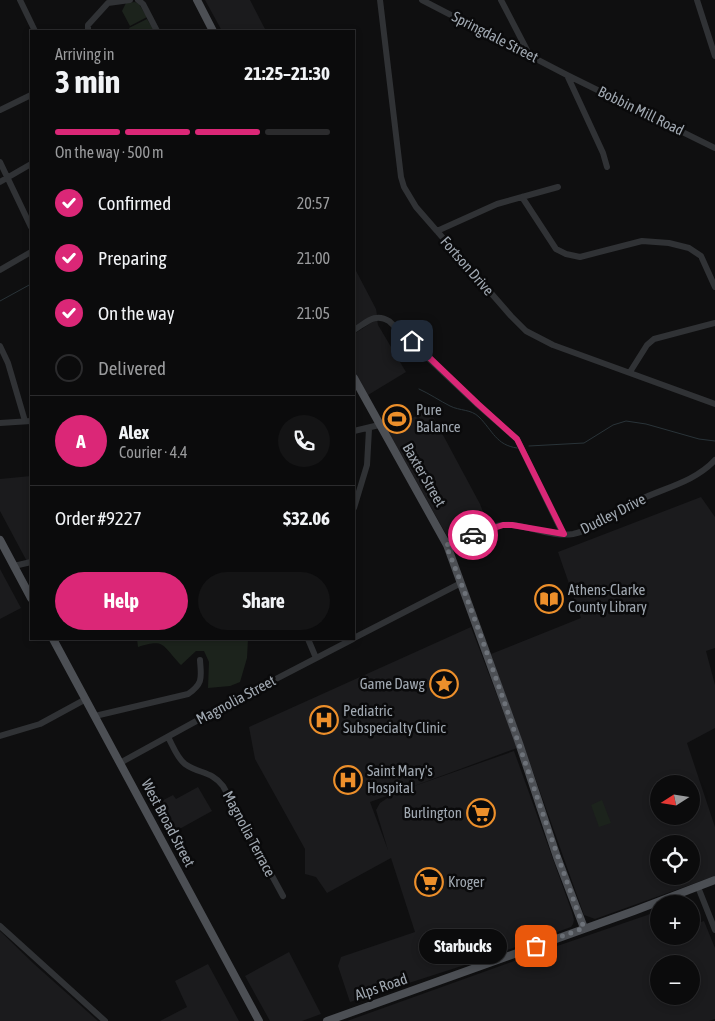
<!DOCTYPE html>
<html lang="en">
<head>
<meta charset="utf-8">
<style>
	:root { --surface:#0b0b0c; --page:#141415; --text:#f1f3f6; --muted:#9a9b9d; --line:#2b2b2d; --accent:#db2777 }
	body { margin:0; font-family:"Asap Condensed",sans-serif; background:var(--page); color:var(--text); height:100vh; display:flex; flex-direction:column; font-size:19px; white-space:nowrap }
	* { box-sizing:border-box; margin:0 }
	p { font-size:16px; color:var(--muted) }
	.icon { flex:none; width:28px; height:28px; fill:none; stroke:currentColor; stroke-width:2; stroke-linecap:round; stroke-linejoin:round }
	.map { position:relative; flex:1; overflow:hidden }
	.drawer { position:absolute; left:30px; top:30px; width:325px; height:610px; display:flex; flex-direction:column; background:var(--surface); border-radius:0px; box-shadow:0 2px 8px #0003,0 0 0 1px var(--line) }
	.drawer>* { flex:none }
	.needle { width:32px; rotate:258deg }
	.controls { position:absolute; left:650px; top:775px; display:grid; gap:10px }
	.controls a { display:grid; place-items:center; width:50px; height:50px; border-radius:50%; background:var(--surface); box-shadow:0 2px 8px #0003,0 0 0 1px var(--line); font-size:25px }
	.pin { position:absolute; display:grid; place-items:center; width:42px; height:42px; color:#fff; margin:-21px; border-radius:10px; box-shadow:0 2px 8px #0006 }
	.courier { position:absolute; display:grid; place-items:center; width:50px; height:50px; margin:-25px; border:4px solid #db2777; border-radius:50%; background:#fff; color:#222; box-shadow:0 1px 6px #0007 }
	.bubble { position:absolute; height:35px; border-radius:18px; background:var(--surface); box-shadow:0 2px 8px #0003,0 0 0 1px var(--line); font-size:16px; font-weight:700; line-height:35px; text-align:center }
	.headline em { font-style:normal; font-weight:700 }
	.headline div { display:flex; flex-direction:column-reverse }
	.headline { display:flex; align-items:center; justify-content:space-between; height:85px; padding:0 25px }
	h1 { font-size:32px; font-weight:700; line-height:38px }
	.bar { display:grid; grid-template-columns:repeat(4,1fr); gap:8px 5px; align-content:center; height:60px; padding:0 25px }
	.bar i { height:6px; border-radius:4px; background:var(--line) }
	.bar .on { background:var(--accent) }
	.bar p { grid-column:span 4 }
	.line { display:flex; align-items:center; gap:12px; padding:0 25px; border-top:1px solid var(--line) }
	.line div { flex:1 }
	.round { display:grid; place-items:center; flex:none; width:52px; height:52px; border-radius:26px; background:var(--page) }
	ol { padding:0 25px; list-style:none }
	li { display:flex; align-items:center; gap:15px; height:55px }
	li p { margin-inline-start:auto }
	li .icon { padding:5px; border-radius:50%; background:var(--accent); color:#fff; stroke-width:4 }
	li:last-child { color:var(--muted) }
	li i { width:28px; height:28px; border:2px solid var(--line); border-radius:50% }
	.primary-button { display:flex; gap:10px; margin-top:auto; padding:10px 25px }
	.primary-button a { flex:1; height:58px; border-radius:30px; background:var(--accent); color:#fff; font-size:20px; font-weight:700; line-height:58px; text-align:center }
	.primary-button a+a { background:var(--page); color:var(--text) }
	.map>svg:first-child { display:block }
	.built { fill:#1b1b1d; fill-rule:evenodd }
	.green { fill:#1c231c }
	.lines { fill:none; stroke-linecap:round; stroke-linejoin:round }
	.stream { stroke:#293338; stroke-width:1 }
	.minor { stroke:#303235; stroke-width:6 }
	.major { stroke:#4c4f54; stroke-width:8 }
	.done { stroke:#6d7279; stroke-width:5; stroke-dasharray:0 9 }
	.route { stroke:#db2777; stroke-width:6 }
	.labels { text-anchor:middle; stroke-width:5; stroke-linejoin:round; paint-order:stroke }
	.street-label { font-size:15px; fill:#a0a8b1; stroke:#0a0a0b }
	.poi-label { font-size:15px; fill:#a0a8b1; stroke:#0a0a0b; text-anchor:start }
</style>
</head>
<body>
<div class="map">
<svg width="715" height="1021" viewBox="0 0 715 1021">
	<rect width="100%" height="100%" fill="#0f0f10"/>
	<path class="built" d="M 205,0 L 250,0 L 266,31 L 222,31 Z
		M 354,267 L 376,309 L 377,315 L 354,328 Z
		M 377,319 L 378,325 L 406,372 L 368,395 L 354,370 L 354,334 Z
		M 429,409 L 480,504 L 489,527 L 452,540 L 447,536 L 388,431 Z
		M 31,476 L 31,569 L 0,511 L 0,479 Z
		M 701,497 L 715,517 L 715,648 L 706,651 L 715,685 L 715,728 L 687,743 L 715,827 L 715,876 L 595,919 L 584,915 L 491,654 L 581,618 L 558,552 ZM 659,784 L 691,784 L 691,816 L 659,816 ZM 659,844 L 691,844 L 691,876 L 659,876 Z
		M 0,569 L 21,608 L 0,619 Z
		M 471,627 L 517,748 L 406,789 L 514,751 L 572,912 L 574,920 L 573,924 L 571,927 L 477,961 L 350,1002 L 338,966 L 341,957 L 415,932 L 391,858 L 327,893 L 316,877 L 305,874 L 305,849 L 255,759 L 249,727 ZM 395,793 L 380,803 L 376,810 L 388,850 L 370,802 Z
		M 198,787 L 212,811 L 174,832 L 158,803 L 173,795 L 176,799 Z
		M 659,911 L 659,936 L 691,936 L 691,925 L 704,921 L 715,948 L 715,1019 L 709,1021 L 347,1021 L 531,955 ZM 659,964 L 691,964 L 691,996 L 659,996 Z
		M 0,931 L 34,964 L 98,1021 L 0,1021 Z
		M 289,952 L 321,1014 L 302,1021 L 270,1021 L 245,976 Z
		M 208,964 L 239,1021 L 160,1021 L 187,1007 L 175,981 Z"/>
	<path class="green" d="M 135,2 L 139,4 L 147,17 L 130,26 L 122,11 L 126,3 Z
		M 147,19 L 154,31 L 130,31 L 129,28 Z
		M 137,639 L 248,639 L 247,658 L 240,682 L 230,686 L 208,688 L 209,662 L 204,651 L 196,651 L 181,665 C 162,646 166,638 138,647 Z
		M 602,800 L 611,823 L 599,827 L 591,805 Z"/>
	<g class="lines">
		<path class="stream" d="M 0,301 L 31,284
			M 419,389 C 430,394 440,401 450,406 C 460,411 471,409 479,417 C 493,431 496,445 517,448
			M 529,446 L 584,443 L 613,425 L 626,421 L 646,424 L 699,439 L 715,441"/>
		<path class="minor" d="M 20,0 L 35,31
			M 138,0 L 143,4 L 157,31
			M 380,0 L 401,177 L 404,187 L 416,207 L 511,316 L 526,331 L 553,345 L 715,404
			M 422,0 L 567,75 L 715,148
			M 501,0 L 529,54
			M 697,0 L 715,56
			M 88,31 L 88,25 L 108,3 L 130,0
			M 567,75 L 603,153 L 607,167
			M 0,110 L 31,95
			M 0,162 L 31,227
			M 0,182 L 31,164
			M 522,197 L 556,249 L 566,254 L 580,257 L 642,241 L 669,243 L 689,248 L 701,256 L 715,287
			M 437,231 L 497,204 L 558,187
			M 0,270 L 31,252
			M 354,330 C 366,323 375,312 389,321 L 478,405 L 517,439 L 563,534
			M 0,346 L 8,363 L 25,421
			M 630,372 L 647,345 L 654,339 L 715,323
			M 0,423 L 31,421
			M 354,431 L 379,425
			M 354,508 L 367,465 L 369,429
			M 447,545 C 466,537 491,523 512,525 C 532,527 553,537 573,534 C 594,530 612,514 631,504 C 658,489 693,484 715,460
			M 14,566 L 31,562
			M 354,638 L 461,583
			M 308,639 L 316,658
			M 95,716 L 188,694 C 204,683 201,677 200,660
			M 0,736 L 40,724 L 86,699
			M 168,737 C 173,746 177,758 185,764 C 199,774 212,771 223,786 L 283,896
			M 120,763 L 220,708 L 353,639
			M 698,887 L 715,930
			M 0,926 L 105,1021"/>
		<path class="major" d="M 197,0 L 213,31
			M 354,378 L 447,545 L 519,743 L 557,857 L 584,928
			M 0,540 L 31,598
			M 53,639 L 259,1021
			M 327,1021 L 634,911 L 715,880"/>
	</g>
	<g class="lines">
		<path class="done" d="M 473,535 L 446,545 C 497,671 536,801 584,928 L 536,946"/>
		<path class="route" d="M 412,341 L 478,404 L 517,439 L 564,534 L 512,525 L 503,525 L 473,535"/>
	</g>
	<defs>
		<symbol id="stadium-ring" viewBox="-11 -11 22 22"><circle r="9.5" fill="#0a0a0b" stroke="#ec8f2b" stroke-width="1.5"/><path d="M0-5a6.5 5 0 1 0 0 10a6.5 5 0 1 0 0-10ZM-3.5-1.8h7v3.6h-7Z" fill="#ec8f2b"/></symbol>
		<symbol id="library-ring" viewBox="-11 -11 22 22"><circle r="9.5" fill="#0a0a0b" stroke="#ec8f2b" stroke-width="1.5"/><path d="M-6-4Q-3-5.5-.7-3.5V5Q-3 3-6 4ZM6-4Q3-5.5 .7-3.5V5Q3 3 6 4Z" fill="#ec8f2b"/></symbol>
		<symbol id="sight-ring" viewBox="-11 -11 22 22"><circle r="9.5" fill="#0a0a0b" stroke="#ec8f2b" stroke-width="1.5"/><path d="M0-6L1.8-2.2L6-1.7L2.9 1.2L3.7 5.4L0 3.3L-3.7 5.4L-2.9 1.2L-6-1.7L-1.8-2.2Z" fill="#ec8f2b"/></symbol>
		<symbol id="hospital-ring" viewBox="-11 -11 22 22"><circle r="9.5" fill="#0a0a0b" stroke="#ec8f2b" stroke-width="1.5"/><path d="M-5-5h3v3.5h4V-5h3V5h-3V1.5h-4V5h-3Z" fill="#ec8f2b"/></symbol>
		<symbol id="supermarket-ring" viewBox="-11 -11 22 22"><circle r="9.5" fill="#0a0a0b" stroke="#ec8f2b" stroke-width="1.5"/><path d="M-6-5.5h2.5l.6 2H6L4.5 2H-2.5L-4.4-4H-6ZM-1.5 3.2a1.3 1.3 0 1 0 .1 0ZM3 3.2a1.3 1.3 0 1 0 .1 0Z" fill="#ec8f2b"/></symbol>
	</defs>
	<g fill-rule="evenodd">
		<use href="#stadium-ring" x="381" y="403" width="32" height="32"/>
		<use href="#library-ring" x="533" y="583" width="32" height="32"/>
		<use href="#sight-ring" x="428" y="668" width="32" height="32"/>
		<use href="#hospital-ring" x="308" y="704" width="32" height="32"/>
		<use href="#hospital-ring" x="332" y="764" width="32" height="32"/>
		<use href="#supermarket-ring" x="465" y="797" width="32" height="32"/>
		<use href="#supermarket-ring" x="413" y="866" width="32" height="32"/>
	</g>
	<g class="labels">
		<g class="street-label">
			<text transform="translate(495 37) rotate(27)" y="5">Springdale Street</text>
			<text transform="translate(641 111) rotate(26)" y="5">Bobbin Mill Road</text>
			<text transform="translate(467 266) rotate(49)" y="5">Fortson Drive</text>
			<text transform="translate(424 475) rotate(60)" y="5">Baxter Street</text>
			<text transform="translate(613 514) rotate(-27)" y="5">Dudley Drive</text>
			<text transform="translate(236 700) rotate(-28)" y="5">Magnolia Street</text>
			<text transform="translate(168 823) rotate(62)" y="5">West Broad Street</text>
			<text transform="translate(249 834) rotate(62)" y="5">Magnolia Terrace</text>
			<text transform="translate(381 987) rotate(-19)" y="5">Alps Road</text>
		</g>
		<g class="poi-label">
			<text x="416" y="415">Pure<tspan x="416" dy="17">Balance</tspan></text>
			<text x="568" y="595">Athens-Clarke<tspan x="568" dy="17">County Library</tspan></text>
			<text x="425" y="689" text-anchor="end">Game Dawg</text>
			<text x="343" y="716">Pediatric<tspan x="343" dy="17">Subspecialty Clinic</tspan></text>
			<text x="367" y="776">Saint Mary's<tspan x="367" dy="17">Hospital</tspan></text>
			<text x="462" y="818" text-anchor="end">Burlington</text>
			<text x="448" y="887">Kroger</text>
		</g>
	</g>
</svg>
<div class="controls">
<a><svg class="needle" viewBox="-14 -14 28 28"><path d="M0-13l5 13h-10z" fill="#e53935"/><path d="M0 13l5-13h-10z" fill="#9a9b9d"/></svg></a>
<a><svg class="icon" aria-label="locate" viewBox="0 0 24 24"><circle cx="12" cy="12" r="6"/><path d="M12 2v4M12 18v4M2 12h4M18 12h4"/></svg></a>
<a>+</a>
<a>−</a>
</div>
<div class="pin" style="left:536px;top:946px;background:#ea580c"><svg class="icon" aria-label="bag" viewBox="0 0 24 24"><path d="M5 8h14l-1 12H6zM9 8a3 3 0 0 1 6 0"/></svg></div>
<div class="pin" style="left:412px;top:341px;background:#1f2937"><svg class="icon" aria-label="home" viewBox="0 0 24 24"><path d="M3 11l9-7 9 7M6 9v11h12V9"/></svg></div>
<div class="courier" style="left:473px;top:535px"><svg class="icon" aria-label="car" viewBox="0 0 24 24"><path d="M5 17H2v-5l4-1 3-4h7l3 4 3 1v5h-3M9 17h6M6 11h13"/><circle cx="7" cy="17" r="2"/><circle cx="17" cy="17" r="2"/></svg></div>
<div class="bubble" style="left:419px;top:929px;width:88px">Starbucks</div>
<section class="drawer">
<div class="headline"><div><h1>3 min</h1><p>Arriving in</p></div><em>21:25–21:30</em></div>
<div class="bar"><i class="on"></i><i class="on"></i><i class="on"></i><i></i><p>On the way · 500 m</p></div>
<ol>
<li><svg class="icon" aria-label="check" viewBox="0 0 24 24"><path d="M5 12l5 5 9-10"/></svg>Confirmed<p>20:57</p></li>
<li><svg class="icon" aria-label="check" viewBox="0 0 24 24"><path d="M5 12l5 5 9-10"/></svg>Preparing<p>21:00</p></li>
<li><svg class="icon" aria-label="check" viewBox="0 0 24 24"><path d="M5 12l5 5 9-10"/></svg>On the way<p>21:05</p></li>
<li><i></i>Delivered</li>
</ol>
<div class="line" style="height:90px"><b class="round" style="background:var(--accent);color:#fff">A</b><div><b>Alex</b><p>Courier · 4.4</p></div><a class="round"><svg class="icon" aria-label="phone" viewBox="0 0 24 24"><path d="M5 4h4l2 5-3 2q2 4 5 5l2-3 5 2v4C11 20 4 13 5 4z"/></svg></a></div>
<div class="line" style="height:65px"><div>Order #9227</div><b>$32.06</b></div>
<div class="primary-button"><a>Help</a><a>Share</a></div>
</section>
</div>
</body>
</html>
